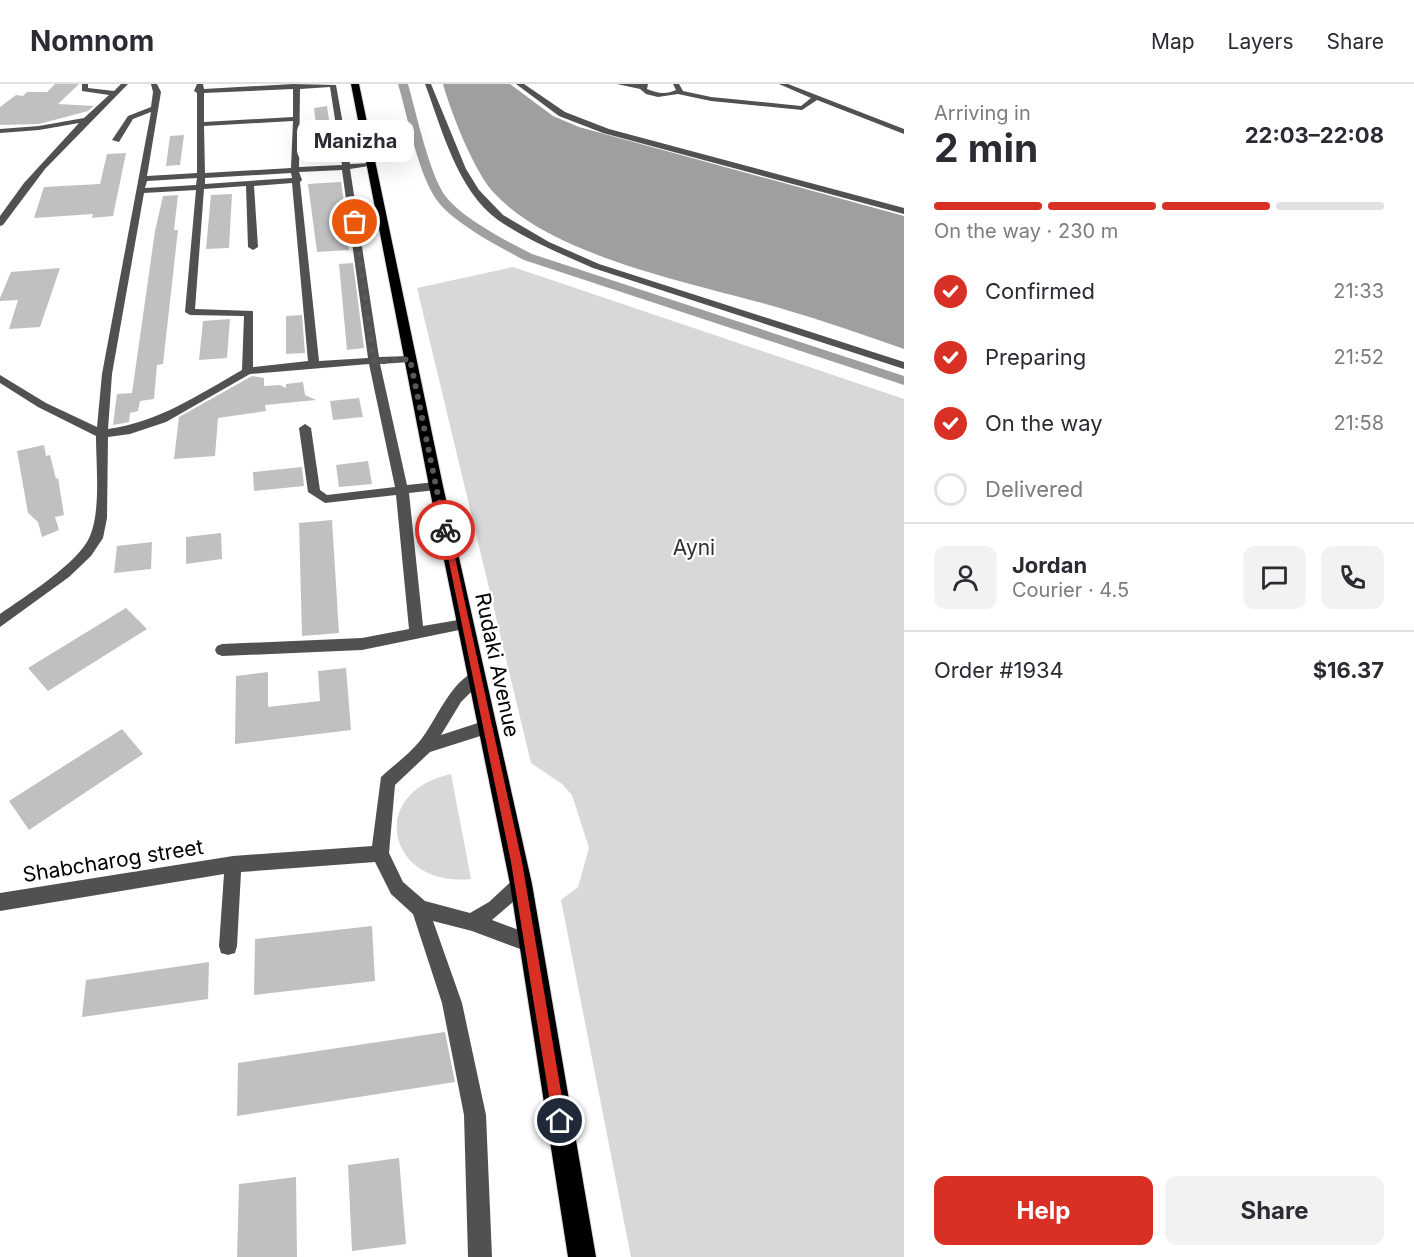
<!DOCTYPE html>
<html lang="en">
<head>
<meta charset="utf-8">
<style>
	:root { --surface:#fff; --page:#f2f2f3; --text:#2b2b33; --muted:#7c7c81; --line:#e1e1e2; --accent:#d93025 }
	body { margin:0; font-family:Inter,sans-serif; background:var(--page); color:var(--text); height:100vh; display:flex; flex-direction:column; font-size:22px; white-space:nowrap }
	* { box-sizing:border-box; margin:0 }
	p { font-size:20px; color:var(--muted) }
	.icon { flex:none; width:33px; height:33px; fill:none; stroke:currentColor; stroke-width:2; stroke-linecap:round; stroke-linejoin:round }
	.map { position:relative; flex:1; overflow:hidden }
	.panel { display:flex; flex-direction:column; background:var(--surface); width:510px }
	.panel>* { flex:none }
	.pin { position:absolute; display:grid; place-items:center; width:51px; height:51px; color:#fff; margin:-26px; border:3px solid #fff; border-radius:50%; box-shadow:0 2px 6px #0007 }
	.courier { position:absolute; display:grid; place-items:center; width:60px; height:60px; margin:-30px; border:4px solid #d93025; border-radius:50%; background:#fff; color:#222; box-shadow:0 2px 8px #0007 }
	.bubble { position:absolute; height:42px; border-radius:12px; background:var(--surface); box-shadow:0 6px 24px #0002; font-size:20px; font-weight:700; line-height:42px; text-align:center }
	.headline em { font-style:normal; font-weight:700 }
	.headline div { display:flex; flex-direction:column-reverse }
	.headline { display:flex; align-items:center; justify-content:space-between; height:102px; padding:0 30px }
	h1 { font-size:39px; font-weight:700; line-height:45px }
	.bar { display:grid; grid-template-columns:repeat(4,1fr); gap:9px 6px; align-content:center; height:72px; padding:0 30px }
	.bar i { height:8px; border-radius:4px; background:var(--line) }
	.bar .current { background:var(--accent) }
	.bar p { grid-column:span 4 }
	.line { display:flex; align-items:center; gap:15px; padding:0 30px; border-top:2px solid var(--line) }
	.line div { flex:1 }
	.round { display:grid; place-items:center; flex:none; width:63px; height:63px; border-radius:12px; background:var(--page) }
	ol { padding:0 30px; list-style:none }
	li { display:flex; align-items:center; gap:18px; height:66px }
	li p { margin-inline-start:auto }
	li .icon { padding:6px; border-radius:50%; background:var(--accent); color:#fff; stroke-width:4 }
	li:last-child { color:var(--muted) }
	li i { width:33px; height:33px; border:3px solid var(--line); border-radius:50% }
	.primary-button { display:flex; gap:12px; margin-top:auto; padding:12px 30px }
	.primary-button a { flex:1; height:69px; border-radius:12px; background:var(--accent); color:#fff; font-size:24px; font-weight:700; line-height:69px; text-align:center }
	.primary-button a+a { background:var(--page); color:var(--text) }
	header { display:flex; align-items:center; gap:36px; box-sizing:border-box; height:84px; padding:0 30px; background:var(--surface); border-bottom:2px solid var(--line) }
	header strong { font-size:28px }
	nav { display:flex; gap:33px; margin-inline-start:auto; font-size:21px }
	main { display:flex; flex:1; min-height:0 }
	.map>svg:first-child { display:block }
	.green { fill:#d8d8d8 }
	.water { fill:#9f9f9f }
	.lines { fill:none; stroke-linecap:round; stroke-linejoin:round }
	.canal { fill:#9f9f9f; fill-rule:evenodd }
	.building { fill:#c0c0c0 }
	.highway-casing { stroke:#dbdbdb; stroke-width:2 }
	.minor { fill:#515151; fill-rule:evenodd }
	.highway { fill:#000; fill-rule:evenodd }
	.route { fill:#d93025 }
	.done { stroke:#595959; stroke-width:6; stroke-dasharray:0 10.8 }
	.labels { text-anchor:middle; stroke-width:4.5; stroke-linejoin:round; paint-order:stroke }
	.park-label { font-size:21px; fill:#2f2f2f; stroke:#fff }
	.street-label { font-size:21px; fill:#000; stroke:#fff }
</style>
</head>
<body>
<header>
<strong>Nomnom</strong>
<nav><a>Map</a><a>Layers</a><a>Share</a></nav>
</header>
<main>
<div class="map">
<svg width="904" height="1173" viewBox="0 0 904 1173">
	<rect width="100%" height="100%" fill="#fff"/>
	<path class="green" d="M 513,183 L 904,315 L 904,1173 L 631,1173 L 561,816 L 578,803 L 589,764 L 572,711 L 562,700 L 531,679 L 417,204 Z
		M 451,690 L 471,795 C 387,804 366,708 451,690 Z"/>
	<path class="water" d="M 443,0 L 510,0 L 553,32 L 579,43 L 904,132 L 904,265 C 864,251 824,237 783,225 C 699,200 556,175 495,110 C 475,90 451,29 443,0 Z"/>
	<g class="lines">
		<path class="canal" d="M 398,0 L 408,0 C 416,28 430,94 447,114 C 464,135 508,158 532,170 L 904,292 L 904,301 L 524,176 C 499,163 456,140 439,119 C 418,93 408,33 398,0 Z"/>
	</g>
	<path class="building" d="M 55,0 L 79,0 L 58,20 L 94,22 L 88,27 L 39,40 L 0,41 L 0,23 L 16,11 L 23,12 L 27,8 L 47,8 Z
		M 327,22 L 334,71 L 320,71 L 314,24 Z
		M 184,51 L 180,81 L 166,82 L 170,52 Z
		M 126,69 L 113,132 L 92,134 L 93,130 L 34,134 L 44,103 L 100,100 L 107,70 Z
		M 341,98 L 345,125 L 343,125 L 349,166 L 317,168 L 308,100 Z
		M 232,110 L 229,164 L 206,165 L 211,111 Z
		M 178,111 L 174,146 L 178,146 L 163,280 L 157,281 L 154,315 L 140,317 L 138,327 L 130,329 L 129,338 L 113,341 L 117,310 L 132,309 L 155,147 L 163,112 Z
		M 353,179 L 364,264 L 347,266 L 339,180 Z
		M 60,184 L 40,243 L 9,245 L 18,216 L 0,217 L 0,214 L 11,188 Z
		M 302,231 L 305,269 L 286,270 L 286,232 Z
		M 230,235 L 227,274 L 199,276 L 203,237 Z
		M 252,292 L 264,294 L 264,302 L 280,301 L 286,304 L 286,300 L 303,298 L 305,311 L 316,316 L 265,321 L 266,327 L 218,334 L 215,372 L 174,375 L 179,333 Z
		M 359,314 L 363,333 L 333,336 L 330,317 Z
		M 44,361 L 46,372 L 50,371 L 56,395 L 58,394 L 64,431 L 55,433 L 59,446 L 42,453 L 38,438 L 28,429 L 17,367 Z
		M 368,377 L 372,400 L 339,403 L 336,381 Z
		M 302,383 L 304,402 L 254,407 L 253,388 Z
		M 332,436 L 339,549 L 302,552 L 299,439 Z
		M 221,449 L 222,475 L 186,480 L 186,453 Z
		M 152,458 L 151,485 L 114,489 L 117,462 Z
		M 126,524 L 147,545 L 48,607 L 28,584 Z
		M 346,584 L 351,646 L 235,660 L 236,592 L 268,588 L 268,623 L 320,617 L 318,587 Z
		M 122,645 L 143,670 L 29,746 L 9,717 Z
		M 372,842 L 375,897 L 254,911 L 255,855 Z
		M 209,878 L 208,915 L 82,933 L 86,896 Z
		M 445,948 L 455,998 L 237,1032 L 238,979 Z
		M 399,1074 L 406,1160 L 352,1167 L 348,1081 Z
		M 296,1093 L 297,1173 L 237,1173 L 239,1100 Z"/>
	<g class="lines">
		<defs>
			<path id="highway" d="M 351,0 L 359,0 L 443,402 L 532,800 L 596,1173 L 568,1173 L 510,800 L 429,402 Z"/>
		</defs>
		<use href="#highway" class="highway-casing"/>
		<path class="minor" d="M 82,0 L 88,0 L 88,4 L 114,7 L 121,0 L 128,0 L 45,85 L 3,141 L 0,142 L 0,132 L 24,99 L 79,39 L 39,46 L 0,49 L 0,45 L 39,42 L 84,34 L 109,11 L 82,7 Z
			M 151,0 L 157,0 L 161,8 L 147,92 L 197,89 L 197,9 L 194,7 L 197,0 L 203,0 L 204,5 L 293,0 L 336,1 L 350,80 L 371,79 L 375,81 L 350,85 L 379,273 L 410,272 L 415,275 L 410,278 L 380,280 L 407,401 L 436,398 L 442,402 L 436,406 L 409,409 L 423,542 L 464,535 L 471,540 L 469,544 L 362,566 L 222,572 L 217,570 L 215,566 L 217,562 L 222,560 L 362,554 L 409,545 L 396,411 L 325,419 L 308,408 L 299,344 L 305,340 L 311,344 L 320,406 L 327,411 L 395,403 L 369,280 L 250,290 L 166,338 L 130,350 L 108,353 L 107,434 L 103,454 L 91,472 L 69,493 L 0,543 L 0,530 C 24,513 79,479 90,452 C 101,426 96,381 96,352 L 38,323 L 0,299 L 0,291 L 46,319 L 97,343 L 102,290 L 151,28 L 133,35 L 119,58 L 112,56 L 128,32 L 151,23 L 153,8 ZM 330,3 L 342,81 L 299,83 L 300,5 ZM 293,5 L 293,33 L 204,38 L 204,9 ZM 293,37 L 291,84 L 205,89 L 204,42 ZM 342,86 L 368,274 L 319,277 L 300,98 L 302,96 L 299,88 ZM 291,89 L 292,94 L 205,100 L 205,94 ZM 197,94 L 196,101 L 145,104 L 147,97 ZM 292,99 L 308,277 L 253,283 L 253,227 L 195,225 L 204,105 L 246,102 L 248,163 L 253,166 L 258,163 L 254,102 ZM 196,106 L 185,228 L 190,231 L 244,232 L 242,286 C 198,311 159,338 108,345 L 112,290 L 144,109 Z
			M 425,0 L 431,0 L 466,85 L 479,106 L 503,131 L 549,158 L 599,180 L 904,278 L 904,285 L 593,184 C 561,170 527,156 498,136 C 457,106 442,45 425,0 Z
			M 516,0 L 524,0 L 565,28 L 609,45 L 904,124 L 904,130 L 603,49 L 559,32 Z
			M 617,0 L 648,0 L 647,5 C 656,9 666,11 676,6 L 673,0 L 679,0 L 683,7 L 711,13 L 801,22 L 811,14 L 779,0 L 788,0 L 904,45 L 904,50 L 817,16 L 802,26 L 711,17 L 678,10 L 658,13 L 646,10 L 640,5 Z
			M 477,587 L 482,589 L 485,593 L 482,597 L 461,618 L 441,651 L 487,636 L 493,638 L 495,643 L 493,648 L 430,668 L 395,701 L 389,769 L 403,798 L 425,817 L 470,829 L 489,818 L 515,794 L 521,792 L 527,794 L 530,800 L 527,806 L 492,836 L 538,853 L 540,860 L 538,867 L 531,869 L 472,847 L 433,837 L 462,919 L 486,1031 L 492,1173 L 468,1173 L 464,1031 L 442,919 L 413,830 L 391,810 L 375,778 L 241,788 L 237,862 L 235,869 L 228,871 L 221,869 L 219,862 L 224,790 L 0,827 L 0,809 L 233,772 L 372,762 L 381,693 C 393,682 408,671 419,658 C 436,638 450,596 477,587 Z"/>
		<use href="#highway" class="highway"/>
	</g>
	<path class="route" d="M 442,444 L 449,446 L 522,778 L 566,1037 L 564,1042 L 560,1044 L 555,1042 L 553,1037 L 511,778 Z"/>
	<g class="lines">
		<path class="done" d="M 355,138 L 374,278 L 410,275 L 445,446"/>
	</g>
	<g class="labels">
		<g class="park-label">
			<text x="694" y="471">Ayni</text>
		</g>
		<g class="street-label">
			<text transform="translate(497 581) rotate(78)" y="7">Rudaki Avenue</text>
			<text transform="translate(113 777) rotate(-9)" y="7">Shabcharog street</text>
		</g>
	</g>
</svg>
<div class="pin" style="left:355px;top:138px;background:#ea580c"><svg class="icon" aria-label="bag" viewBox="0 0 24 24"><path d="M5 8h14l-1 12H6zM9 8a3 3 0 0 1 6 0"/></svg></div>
<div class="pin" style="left:560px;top:1037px;background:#1f2937"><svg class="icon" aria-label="home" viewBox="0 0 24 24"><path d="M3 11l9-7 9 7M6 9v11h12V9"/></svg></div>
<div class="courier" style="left:445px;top:446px"><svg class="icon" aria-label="bike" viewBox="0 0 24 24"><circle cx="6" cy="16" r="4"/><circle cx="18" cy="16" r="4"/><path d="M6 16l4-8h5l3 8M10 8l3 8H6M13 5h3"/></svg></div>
<div class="bubble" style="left:297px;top:36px;width:117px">Manizha</div>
</div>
<section class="panel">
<div class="headline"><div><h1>2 min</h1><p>Arriving in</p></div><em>22:03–22:08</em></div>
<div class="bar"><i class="current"></i><i class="current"></i><i class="current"></i><i></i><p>On the way · 230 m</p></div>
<ol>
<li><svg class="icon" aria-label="check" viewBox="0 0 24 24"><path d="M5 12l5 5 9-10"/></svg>Confirmed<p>21:33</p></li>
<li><svg class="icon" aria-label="check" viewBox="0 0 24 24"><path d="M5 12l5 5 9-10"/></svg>Preparing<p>21:52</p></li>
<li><svg class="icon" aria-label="check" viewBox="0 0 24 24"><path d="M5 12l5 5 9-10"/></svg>On the way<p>21:58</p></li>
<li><i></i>Delivered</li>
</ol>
<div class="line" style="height:108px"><a class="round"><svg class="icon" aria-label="person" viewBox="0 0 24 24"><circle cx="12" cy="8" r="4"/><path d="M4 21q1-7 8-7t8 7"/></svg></a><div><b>Jordan</b><p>Courier · 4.5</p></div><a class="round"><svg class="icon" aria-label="chat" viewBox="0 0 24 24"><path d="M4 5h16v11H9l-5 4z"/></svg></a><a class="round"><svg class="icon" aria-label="phone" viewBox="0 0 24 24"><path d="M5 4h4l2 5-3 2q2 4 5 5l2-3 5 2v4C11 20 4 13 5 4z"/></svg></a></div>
<div class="line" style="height:78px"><div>Order #1934</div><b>$16.37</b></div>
<div class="primary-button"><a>Help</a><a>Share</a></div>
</section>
</main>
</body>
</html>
